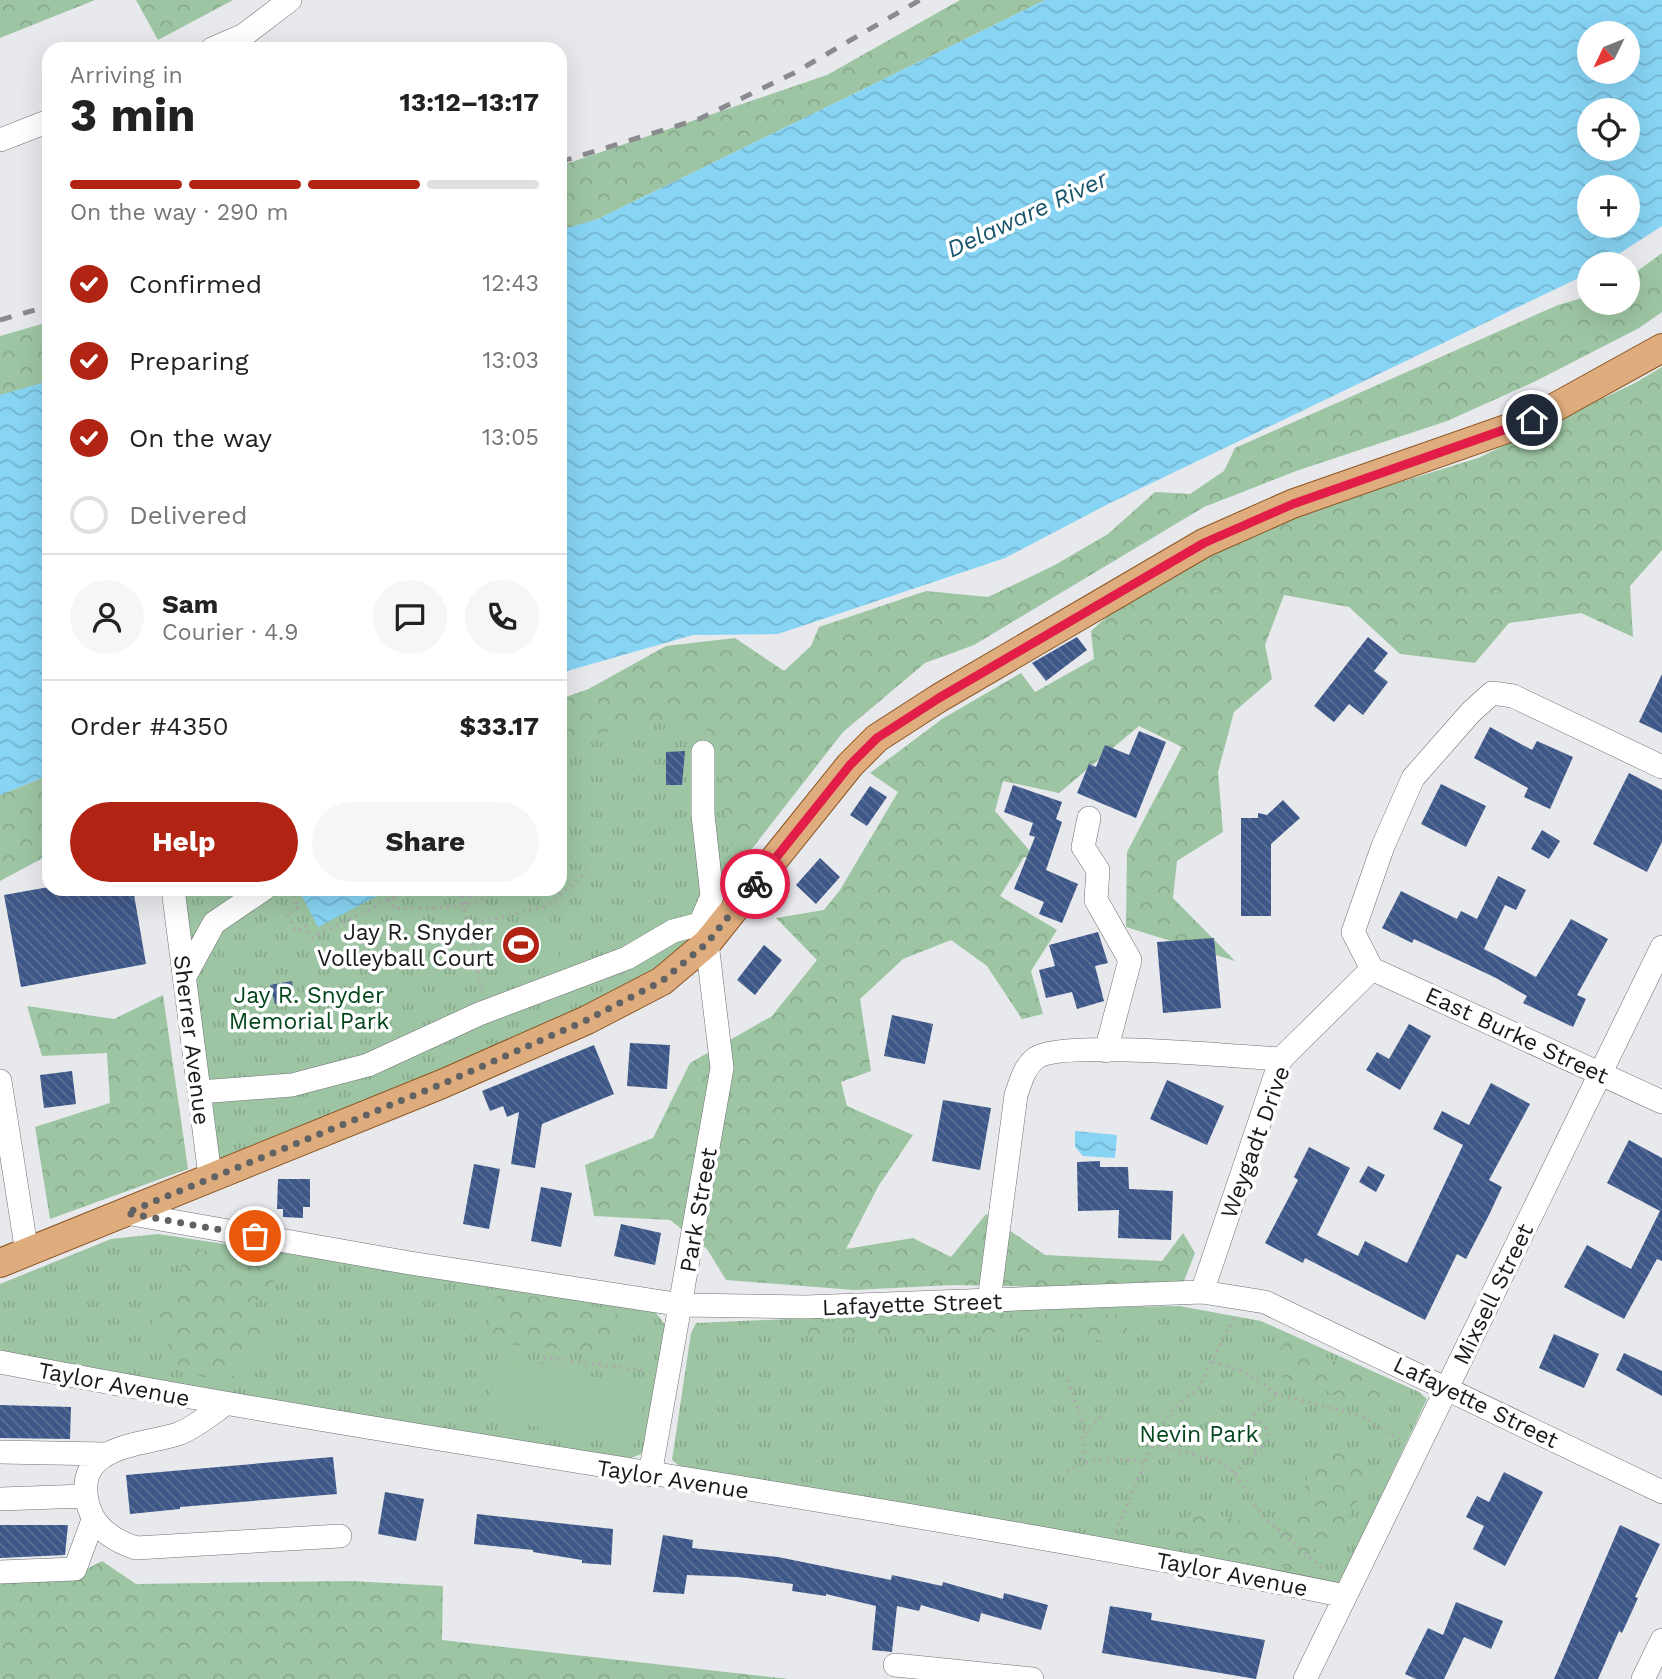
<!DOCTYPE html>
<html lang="en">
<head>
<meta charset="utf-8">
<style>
	:root { --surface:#fff; --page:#f6f6f6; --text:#222; --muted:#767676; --line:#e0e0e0; --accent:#b12312 }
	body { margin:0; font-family:"Work Sans",sans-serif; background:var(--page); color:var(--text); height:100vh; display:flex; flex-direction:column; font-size:26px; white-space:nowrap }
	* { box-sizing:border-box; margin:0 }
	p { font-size:23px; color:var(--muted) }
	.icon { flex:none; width:38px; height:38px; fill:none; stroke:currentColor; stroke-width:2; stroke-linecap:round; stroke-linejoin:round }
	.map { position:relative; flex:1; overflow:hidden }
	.side { position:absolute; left:42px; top:42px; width:525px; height:854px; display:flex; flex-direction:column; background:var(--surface); border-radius:21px; box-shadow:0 7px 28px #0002 }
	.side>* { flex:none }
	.needle { width:46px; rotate:227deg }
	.fabs { position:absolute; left:1577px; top:21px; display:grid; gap:14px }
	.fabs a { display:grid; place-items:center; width:63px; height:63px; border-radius:50%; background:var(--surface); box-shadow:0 7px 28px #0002; font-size:35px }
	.pin { position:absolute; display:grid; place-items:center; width:60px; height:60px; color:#fff; margin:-30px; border:4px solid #fff; border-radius:50%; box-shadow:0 2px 7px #0007 }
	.courier { position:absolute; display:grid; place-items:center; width:70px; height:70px; margin:-35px; border:5px solid #e11d48; border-radius:50%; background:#fff; color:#222; box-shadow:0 2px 9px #0007 }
	.head em { font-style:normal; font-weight:700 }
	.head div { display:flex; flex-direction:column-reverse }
	.head { display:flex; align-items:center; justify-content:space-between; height:119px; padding:0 28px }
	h1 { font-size:46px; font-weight:700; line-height:52px }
	.bar { display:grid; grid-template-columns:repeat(4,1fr); gap:10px 7px; align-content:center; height:84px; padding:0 28px }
	.bar i { height:9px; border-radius:5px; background:var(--line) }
	.bar .on { background:var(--accent) }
	.bar p { grid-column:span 4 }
	.line { display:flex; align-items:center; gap:18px; padding:0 28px; border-top:2px solid var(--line) }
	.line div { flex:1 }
	.round { display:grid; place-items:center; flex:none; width:74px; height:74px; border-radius:37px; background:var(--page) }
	ol { padding:0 28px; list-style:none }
	li { display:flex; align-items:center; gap:21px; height:77px }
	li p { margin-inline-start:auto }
	li .icon { padding:7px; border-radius:50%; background:var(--accent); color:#fff; stroke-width:4 }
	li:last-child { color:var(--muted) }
	li i { width:38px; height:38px; border:4px solid var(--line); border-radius:50% }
	.primary-button { display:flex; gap:14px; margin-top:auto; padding:14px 28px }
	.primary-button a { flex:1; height:80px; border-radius:42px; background:var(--accent); color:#fff; font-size:28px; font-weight:700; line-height:80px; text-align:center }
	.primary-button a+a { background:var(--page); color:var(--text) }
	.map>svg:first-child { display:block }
	.grass { fill:url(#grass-tufts) }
	.forest { fill:url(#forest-crowns) }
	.pitch { fill:#9dc5a3 }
	.water { fill:url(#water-waves); fill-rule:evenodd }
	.building { fill:url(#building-back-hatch) }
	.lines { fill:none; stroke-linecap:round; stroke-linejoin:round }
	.minor-casing { stroke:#6e7072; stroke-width:24 }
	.major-casing { stroke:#8b5523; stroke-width:30 }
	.path { stroke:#a9abad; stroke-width:3.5; stroke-dasharray:2 5; stroke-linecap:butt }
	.minor { stroke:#fff; stroke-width:23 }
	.major { stroke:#dfac7d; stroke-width:28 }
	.rail { stroke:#8a8b8e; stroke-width:5; stroke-dasharray:12 12; stroke-linecap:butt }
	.done { stroke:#616264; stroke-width:7; stroke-dasharray:0 12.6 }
	.route { stroke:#e11d48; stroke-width:9 }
	.labels { text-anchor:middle; stroke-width:7; stroke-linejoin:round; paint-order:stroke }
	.poi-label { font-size:23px; fill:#191a1b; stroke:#fff; text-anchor:end }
	.park-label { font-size:23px; fill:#03461b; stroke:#fff }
	.street-label { font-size:23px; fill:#191a1b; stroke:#fff }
	.water-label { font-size:24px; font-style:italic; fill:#18566c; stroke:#fff }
</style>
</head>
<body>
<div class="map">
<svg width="1662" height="1679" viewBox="0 0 1662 1679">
	<defs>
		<pattern id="grass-tufts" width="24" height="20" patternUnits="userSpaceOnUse" patternTransform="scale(1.75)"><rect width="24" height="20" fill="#9dc5a3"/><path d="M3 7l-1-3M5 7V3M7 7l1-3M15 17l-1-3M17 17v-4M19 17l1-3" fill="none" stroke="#87a98c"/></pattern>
		<pattern id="forest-crowns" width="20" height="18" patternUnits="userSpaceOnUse" patternTransform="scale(1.75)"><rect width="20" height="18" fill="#9dc5a3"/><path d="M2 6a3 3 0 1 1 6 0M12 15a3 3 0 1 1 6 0" fill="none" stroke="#87a98c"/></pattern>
		<pattern id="water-waves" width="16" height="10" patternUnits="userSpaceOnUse" patternTransform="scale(1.75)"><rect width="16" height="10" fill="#87d4f4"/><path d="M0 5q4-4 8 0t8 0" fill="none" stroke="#74b5d1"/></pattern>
		<pattern id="building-back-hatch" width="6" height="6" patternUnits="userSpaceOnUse" patternTransform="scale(1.75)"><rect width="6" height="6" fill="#3e5789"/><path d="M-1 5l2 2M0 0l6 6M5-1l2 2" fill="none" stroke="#5d7096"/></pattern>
	</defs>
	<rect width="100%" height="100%" fill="#e7e9ec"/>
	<path class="grass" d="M 687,655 L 740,780 L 747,894 L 662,981 L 210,1176 L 176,889 L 560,889 L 560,699 Z
		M 158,1234 L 653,1309 L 666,1326 L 646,1444 L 641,1454 L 624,1461 L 0,1352 L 0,1284 L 111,1239 Z
		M 1179,1306 L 1261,1321 L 1419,1392 L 1427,1399 L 1340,1583 L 681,1467 L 672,1460 L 691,1333 L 696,1323 L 1041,1308 Z"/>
	<path class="forest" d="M 0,0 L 95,0 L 0,38 Z
		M 136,0 L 233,0 L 158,40 Z
		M 960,0 L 1045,0 L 598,219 L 560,231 L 560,166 L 827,75 Z
		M 1662,253 L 1662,312 L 1639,328 L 1534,382 L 1447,421 L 1296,471 L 1204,507 L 974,645 L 925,663 L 843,732 L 736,869 L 710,731 L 655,723 L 560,741 L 560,699 L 576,696 L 666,646 L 735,638 L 784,671 L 811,646 L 819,627 L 926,591 L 988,597 L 1055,565 L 1108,534 L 1155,492 L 1190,494 L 1224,471 L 1235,448 L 1558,305 L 1589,296 L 1589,303 L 1628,303 L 1628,278 Z
		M 49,322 L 49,384 L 0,399 L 0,336 Z
		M 1662,367 L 1662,550 L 1630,586 L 1633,637 L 1581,613 L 1509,623 L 1475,663 L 1400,654 L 1349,607 L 1284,595 L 1265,645 L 1272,679 L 1234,712 L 1218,772 L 1223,832 L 1177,861 L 1173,898 L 1235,961 L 1126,927 L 1127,852 L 1182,747 L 1139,726 L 1059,793 L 1003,781 L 995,811 L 1038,860 L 1024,857 L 1000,896 L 1057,930 L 1031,971 L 1043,1014 L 1022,1019 L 987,966 L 951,940 L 903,959 L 860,999 L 871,1071 L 841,1082 L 847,1106 L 913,1135 L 879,1185 L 846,1249 L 913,1238 L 951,1257 L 986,1214 L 1045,1255 L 1162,1261 L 1183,1233 L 1195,1253 L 1184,1281 L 1111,1288 L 953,1285 L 854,1290 L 726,1280 L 707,1249 L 670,1220 L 594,1216 L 585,1165 L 653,1138 L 690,1063 L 772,1016 L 817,960 L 776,918 L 824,910 L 840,890 L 898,792 L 870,773 L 942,719 L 1021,673 L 1035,692 L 1094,659 L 1091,631 L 1129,597 L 1275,521 L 1478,458 L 1635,383 Z
		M 49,775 L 49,851 L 41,859 L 0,881 L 0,795 Z
		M 163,995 L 188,1169 L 50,1219 L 35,1127 L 110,1103 L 107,1053 L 42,1056 L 27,1006 L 114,1019 Z
		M 180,1244 L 271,1269 L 276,1278 L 251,1308 L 276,1333 L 246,1358 L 233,1378 L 200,1377 L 180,1369 L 169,1346 L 153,1329 L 152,1316 L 168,1290 L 182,1279 Z
		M 501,1291 L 601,1308 L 628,1319 L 611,1352 L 514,1345 L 491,1332 L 489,1308 Z
		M 999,1314 L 1130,1314 L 1125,1340 C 1100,1347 1084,1332 1059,1332 C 969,1331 881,1341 792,1335 L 796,1323 Z
		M 1287,1341 L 1391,1385 L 1378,1416 L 1327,1391 L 1284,1379 L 1273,1357 Z
		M 1310,1451 L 1354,1454 L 1367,1482 L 1335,1542 L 1318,1546 L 1297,1569 L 1178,1548 L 1173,1523 L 1204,1511 L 1244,1522 L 1277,1538 L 1296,1521 L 1307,1478 Z
		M 102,1561 L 136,1584 L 350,1581 L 443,1586 L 442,1640 L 789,1679 L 0,1679 L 0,1584 L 77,1574 Z"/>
	<path class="pitch" d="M 550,918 L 559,957 L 493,972 L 484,933 Z
		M 496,1360 L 646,1386 L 637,1444 L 487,1418 Z"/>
	<path class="water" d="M 1045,0 L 1662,0 L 1662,226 L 1603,264 L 1589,264 L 1589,273 L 1110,503 L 1005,558 L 778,634 L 693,635 L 560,673 L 560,230 L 598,219 ZM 1589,33 L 1628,33 L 1628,72 L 1589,72 ZM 1589,110 L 1628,110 L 1628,149 L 1589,149 ZM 1628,187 L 1628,226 L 1589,226 L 1589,187 Z
		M 49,381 L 49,775 L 0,795 L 0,395 Z
		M 311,889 L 386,889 L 387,891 L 318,927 L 301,894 Z
		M 1075,1131 L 1117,1135 L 1115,1158 L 1083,1156 L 1075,1147 Z"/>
	<path class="building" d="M 1077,637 L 1087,650 L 1046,681 L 1032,663 Z
		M 1368,637 L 1388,653 L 1374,671 L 1388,682 L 1363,715 L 1349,704 L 1334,722 L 1314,706 Z
		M 1662,674 L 1662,733 L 1639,722 Z
		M 1490,727 L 1532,750 L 1537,741 L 1573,757 L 1550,809 L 1524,797 L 1528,788 L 1474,758 Z
		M 1139,731 L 1166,742 L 1136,818 L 1077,793 L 1089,764 L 1096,767 L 1105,745 L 1129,755 Z
		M 685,751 L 682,785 L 666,785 L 666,752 Z
		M 1629,773 L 1662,790 L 1662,842 L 1647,872 L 1593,844 Z
		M 1441,784 L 1486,806 L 1466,847 L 1421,824 Z
		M 1013,785 L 1062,802 L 1056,819 L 1062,822 L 1046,870 L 1078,884 L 1062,923 L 1039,914 L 1044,902 L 1014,889 L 1035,837 L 1029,835 L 1033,823 L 1004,812 Z
		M 870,786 L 887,797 L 867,826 L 850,815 Z
		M 1283,800 L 1300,818 L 1271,844 L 1271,916 L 1241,916 L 1241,818 L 1258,818 L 1258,813 L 1267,815 Z
		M 1542,830 L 1560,841 L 1549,859 L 1531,849 Z
		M 820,858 L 840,877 L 816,904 L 796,885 Z
		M 1498,876 L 1526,890 L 1516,910 L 1505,905 L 1484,949 L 1536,977 L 1571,919 L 1608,939 L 1577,995 L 1586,999 L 1573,1027 L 1523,1003 L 1527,996 L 1496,978 L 1414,939 L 1412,943 L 1382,928 L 1401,891 L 1457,919 L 1461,911 L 1477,919 Z
		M 49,887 L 133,889 L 146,964 L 21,987 L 4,895 Z
		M 1098,932 L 1108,963 L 1095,966 L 1104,1001 L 1077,1009 L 1072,992 L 1046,998 L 1039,970 L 1055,966 L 1049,945 Z
		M 1214,938 L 1221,1008 L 1163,1013 L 1157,942 Z
		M 764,945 L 782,960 L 755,995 L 737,980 Z
		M 292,981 L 295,1002 L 275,1004 L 270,985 Z
		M 892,1015 L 933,1024 L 925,1064 L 884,1056 Z
		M 1409,1024 L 1431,1036 L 1400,1090 L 1366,1070 L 1377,1052 L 1389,1059 Z
		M 630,1043 L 670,1045 L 667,1089 L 627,1086 Z
		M 594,1045 L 614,1094 L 542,1124 L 535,1168 L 511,1164 L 519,1112 L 507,1117 L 503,1106 L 490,1111 L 482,1091 Z
		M 72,1071 L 76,1104 L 44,1108 L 40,1075 Z
		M 1167,1080 L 1224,1106 L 1207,1145 L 1150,1119 Z
		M 1491,1083 L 1530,1104 L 1489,1180 L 1502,1187 L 1489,1215 L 1466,1259 L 1457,1254 L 1425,1320 L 1305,1258 L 1303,1263 L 1265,1243 L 1298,1180 L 1294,1177 L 1309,1147 L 1350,1168 L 1317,1235 L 1358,1256 L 1365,1241 L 1407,1263 L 1463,1145 L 1433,1129 L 1442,1111 L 1469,1125 Z
		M 943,1100 L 991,1108 L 980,1170 L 932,1161 Z
		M 1629,1140 L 1662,1158 L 1662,1261 L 1657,1259 L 1624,1319 L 1564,1287 L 1587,1245 L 1631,1269 L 1660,1211 L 1607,1183 Z
		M 1100,1161 L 1100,1167 L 1128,1167 L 1129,1189 L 1173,1191 L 1171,1240 L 1118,1238 L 1119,1210 L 1078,1211 L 1077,1162 Z
		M 474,1164 L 500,1169 L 489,1229 L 463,1224 Z
		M 1368,1166 L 1385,1175 L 1376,1192 L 1359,1182 Z
		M 278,1179 L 310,1179 L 310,1207 L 303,1207 L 303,1218 L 283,1217 L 283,1209 L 277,1209 Z
		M 541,1187 L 572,1193 L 561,1247 L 531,1241 Z
		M 621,1224 L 661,1233 L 655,1265 L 614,1256 Z
		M 1554,1334 L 1599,1354 L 1584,1388 L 1539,1368 Z
		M 1624,1353 L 1662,1371 L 1662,1396 L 1616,1370 Z
		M 0,1405 L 71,1407 L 70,1439 L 0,1438 Z
		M 333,1457 L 337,1494 L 180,1507 L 180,1509 L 130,1514 L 126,1475 Z
		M 1504,1472 L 1543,1492 L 1505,1566 L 1473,1549 L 1484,1526 L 1466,1517 L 1477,1496 L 1489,1502 Z
		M 385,1492 L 424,1499 L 416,1541 L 378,1534 Z
		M 477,1514 L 613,1529 L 611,1565 L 582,1563 L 582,1560 L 533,1552 L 533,1550 L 474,1544 Z
		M 0,1525 L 68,1525 L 65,1555 L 0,1558 Z
		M 1620,1525 L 1660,1544 L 1635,1597 L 1638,1598 L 1622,1633 L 1619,1631 L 1598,1679 L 1554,1679 Z
		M 663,1535 L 693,1540 L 692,1548 L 778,1557 L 891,1580 L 892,1575 L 942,1586 L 943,1582 L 1003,1599 L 1004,1593 L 1048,1605 L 1041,1630 L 981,1613 L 979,1622 L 921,1605 L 919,1611 L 897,1606 L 892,1652 L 872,1650 L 876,1606 L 826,1594 L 826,1596 L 792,1591 L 793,1584 L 738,1577 L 687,1575 L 684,1594 L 653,1592 Z
		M 1456,1602 L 1503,1621 L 1491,1649 L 1464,1637 L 1444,1679 L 1416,1679 L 1405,1674 L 1428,1628 L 1443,1635 Z
		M 1110,1606 L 1152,1613 L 1151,1620 L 1265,1640 L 1256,1679 L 1102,1653 Z"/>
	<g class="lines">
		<defs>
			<path id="minor" d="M 212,49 L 244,35 L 290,0
				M 0,140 L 49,121
				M 1089,818 L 1083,847 L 1098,870 L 1096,900 L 1130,960 L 1106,1051
				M 173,889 L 210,1176
				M 1372,969 L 1353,932 L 1383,846 L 1413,778 L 1471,712 L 1492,693 L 1513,696 L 1662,767
				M 1372,969 L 1662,1102
				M 184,978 L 214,923 L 264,889
				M 0,1081 L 27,1253
				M 199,1092 L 292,1085 L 368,1065 L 479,1014 L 627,958 L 673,931 L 700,924
				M 126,1213 L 410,1263 L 682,1305 L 806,1307 L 1202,1292 L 1265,1302 L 1662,1492
				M 1202,1292 L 1281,1059 L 1372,969
				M 989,1301 L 1016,1095 C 1021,1081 1024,1067 1036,1058 C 1061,1039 1241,1057 1281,1059
				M 0,1362 C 447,1448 900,1504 1345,1596
				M 224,1405 C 210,1415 194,1428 178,1434 C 139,1446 70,1445 89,1508 C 96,1530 115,1541 136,1548 L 340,1536
				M 0,1452 L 105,1454
				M 650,1475 L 722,1068 L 707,943 L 700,924 L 712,896 L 703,815 L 703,752
				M 0,1499 L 86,1496
				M 0,1572 L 75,1569 L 93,1520
				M 895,1665 L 1032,1679
				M 1305,1679 L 1662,947
				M 1643,1679 L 1662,1640"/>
			<path id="major" d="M 0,1263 L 442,1084 L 587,1020 L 662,981 L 707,943 L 850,765 L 877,738 L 939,698 L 1204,543 L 1292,504 L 1532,420 L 1662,348"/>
		</defs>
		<use href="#minor" class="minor-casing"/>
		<use href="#major" class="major-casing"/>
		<path class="path" d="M 305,889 L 293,895 L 299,907 L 287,914 L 296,931 L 306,926 L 312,938 L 394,897 L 390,889
			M 460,889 L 482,992
			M 389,899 L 394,908 C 430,907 471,911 500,889
			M 465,903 L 476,889
			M 468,925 L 547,906 L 587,871
			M 1213,1361 L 1250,1375 L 1277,1394 L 1362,1416 L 1399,1440
			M 541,1364 L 544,1357 L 646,1371
			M 1068,1380 L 1086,1432
			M1240 1435a14 14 0 1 1 28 0a14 14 0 1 1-28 0Z
			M 1250,1421 L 1256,1411 L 1277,1394
			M 1152,1443 L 1222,1462 L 1234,1473 L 1262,1515 L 1324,1570
			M 1083,1460 L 1083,1435 L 1104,1413
			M 1067,1472 C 1090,1456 1116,1457 1143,1462
			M 1234,1473 L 1261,1449
			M 1116,1532 L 1160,1427 L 1175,1407 L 1198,1388 L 1234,1318"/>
		<use href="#minor" class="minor"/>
		<use href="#major" class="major"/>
		<path class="rail" d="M 560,162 L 699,119 L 794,73 L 920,0
			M 0,320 L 49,306"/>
	</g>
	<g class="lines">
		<path class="done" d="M 255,1236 L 126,1213 L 442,1084 L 587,1020 L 662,981 L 707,943 L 755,884"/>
		<path class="route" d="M 755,884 L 850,765 L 877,738 L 939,698 L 1204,543 L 1293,504 L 1532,420"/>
	</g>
	<defs>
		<symbol id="stadium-disc" viewBox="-11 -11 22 22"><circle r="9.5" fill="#b12312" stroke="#fff"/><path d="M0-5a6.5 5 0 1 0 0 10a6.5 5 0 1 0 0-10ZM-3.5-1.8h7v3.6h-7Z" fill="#fff"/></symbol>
	</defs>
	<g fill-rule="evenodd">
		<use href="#stadium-disc" x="499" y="923" width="44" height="44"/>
	</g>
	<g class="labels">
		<g class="poi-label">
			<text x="494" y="940">Jay R. Snyder<tspan x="494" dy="26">Volleyball Court</tspan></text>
		</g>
		<g class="park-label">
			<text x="309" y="1003">Jay R. Snyder<tspan x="309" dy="26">Memorial Park</tspan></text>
			<text x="1199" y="1442">Nevin Park</text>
		</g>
		<g class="street-label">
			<text transform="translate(1517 1035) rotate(25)" y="8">East Burke Street</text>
			<text transform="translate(192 1040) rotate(83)" y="8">Sherrer Avenue</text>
			<text transform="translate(1255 1142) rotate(-70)" y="8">Weygadt Drive</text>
			<text transform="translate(698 1210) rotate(-80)" y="8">Park Street</text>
			<text transform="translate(1493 1294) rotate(-64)" y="8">Mixsell Street</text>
			<text transform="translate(912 1304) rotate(-2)" y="8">Lafayette Street</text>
			<text transform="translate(114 1384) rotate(11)" y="8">Taylor Avenue</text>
			<text transform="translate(1476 1402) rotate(26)" y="8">Lafayette Street</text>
			<text transform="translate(673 1479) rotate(9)" y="8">Taylor Avenue</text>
			<text transform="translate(1232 1574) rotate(11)" y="8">Taylor Avenue</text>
		</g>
		<g class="water-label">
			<text transform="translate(1027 214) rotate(-25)" y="8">Delaware River</text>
		</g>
	</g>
</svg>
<div class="fabs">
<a><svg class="needle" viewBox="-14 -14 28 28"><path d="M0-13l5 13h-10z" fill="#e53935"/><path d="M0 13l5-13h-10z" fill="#767676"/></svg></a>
<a><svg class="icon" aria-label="locate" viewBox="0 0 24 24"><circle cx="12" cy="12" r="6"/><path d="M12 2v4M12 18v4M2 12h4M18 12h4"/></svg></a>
<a>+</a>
<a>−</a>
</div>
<div class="pin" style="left:255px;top:1236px;background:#ea580c"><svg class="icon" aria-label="bag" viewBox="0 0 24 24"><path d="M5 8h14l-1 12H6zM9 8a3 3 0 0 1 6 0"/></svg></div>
<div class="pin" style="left:1532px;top:420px;background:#1f2937"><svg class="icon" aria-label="home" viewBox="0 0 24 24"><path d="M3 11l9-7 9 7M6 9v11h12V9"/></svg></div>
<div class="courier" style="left:755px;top:884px"><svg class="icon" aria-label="bike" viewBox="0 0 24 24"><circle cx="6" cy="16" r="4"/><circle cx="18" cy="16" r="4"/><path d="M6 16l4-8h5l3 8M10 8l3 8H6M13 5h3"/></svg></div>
<section class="side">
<div class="head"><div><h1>3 min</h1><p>Arriving in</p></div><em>13:12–13:17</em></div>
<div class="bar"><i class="on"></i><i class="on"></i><i class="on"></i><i></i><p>On the way · 290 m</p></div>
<ol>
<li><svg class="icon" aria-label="check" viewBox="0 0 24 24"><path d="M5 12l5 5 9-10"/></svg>Confirmed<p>12:43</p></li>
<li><svg class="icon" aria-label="check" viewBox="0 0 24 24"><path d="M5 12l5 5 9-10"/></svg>Preparing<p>13:03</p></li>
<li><svg class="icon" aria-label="check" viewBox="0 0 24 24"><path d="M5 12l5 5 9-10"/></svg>On the way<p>13:05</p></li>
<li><i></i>Delivered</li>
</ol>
<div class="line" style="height:126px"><a class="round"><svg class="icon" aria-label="person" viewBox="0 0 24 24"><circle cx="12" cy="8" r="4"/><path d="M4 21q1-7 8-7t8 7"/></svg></a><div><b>Sam</b><p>Courier · 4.9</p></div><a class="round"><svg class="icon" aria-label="chat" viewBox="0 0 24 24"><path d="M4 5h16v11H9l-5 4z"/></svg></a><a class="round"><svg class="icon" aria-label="phone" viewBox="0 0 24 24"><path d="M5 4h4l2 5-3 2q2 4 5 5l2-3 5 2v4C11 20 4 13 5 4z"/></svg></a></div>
<div class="line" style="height:91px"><div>Order #4350</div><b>$33.17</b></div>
<div class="primary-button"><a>Help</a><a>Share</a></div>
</section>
</div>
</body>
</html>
